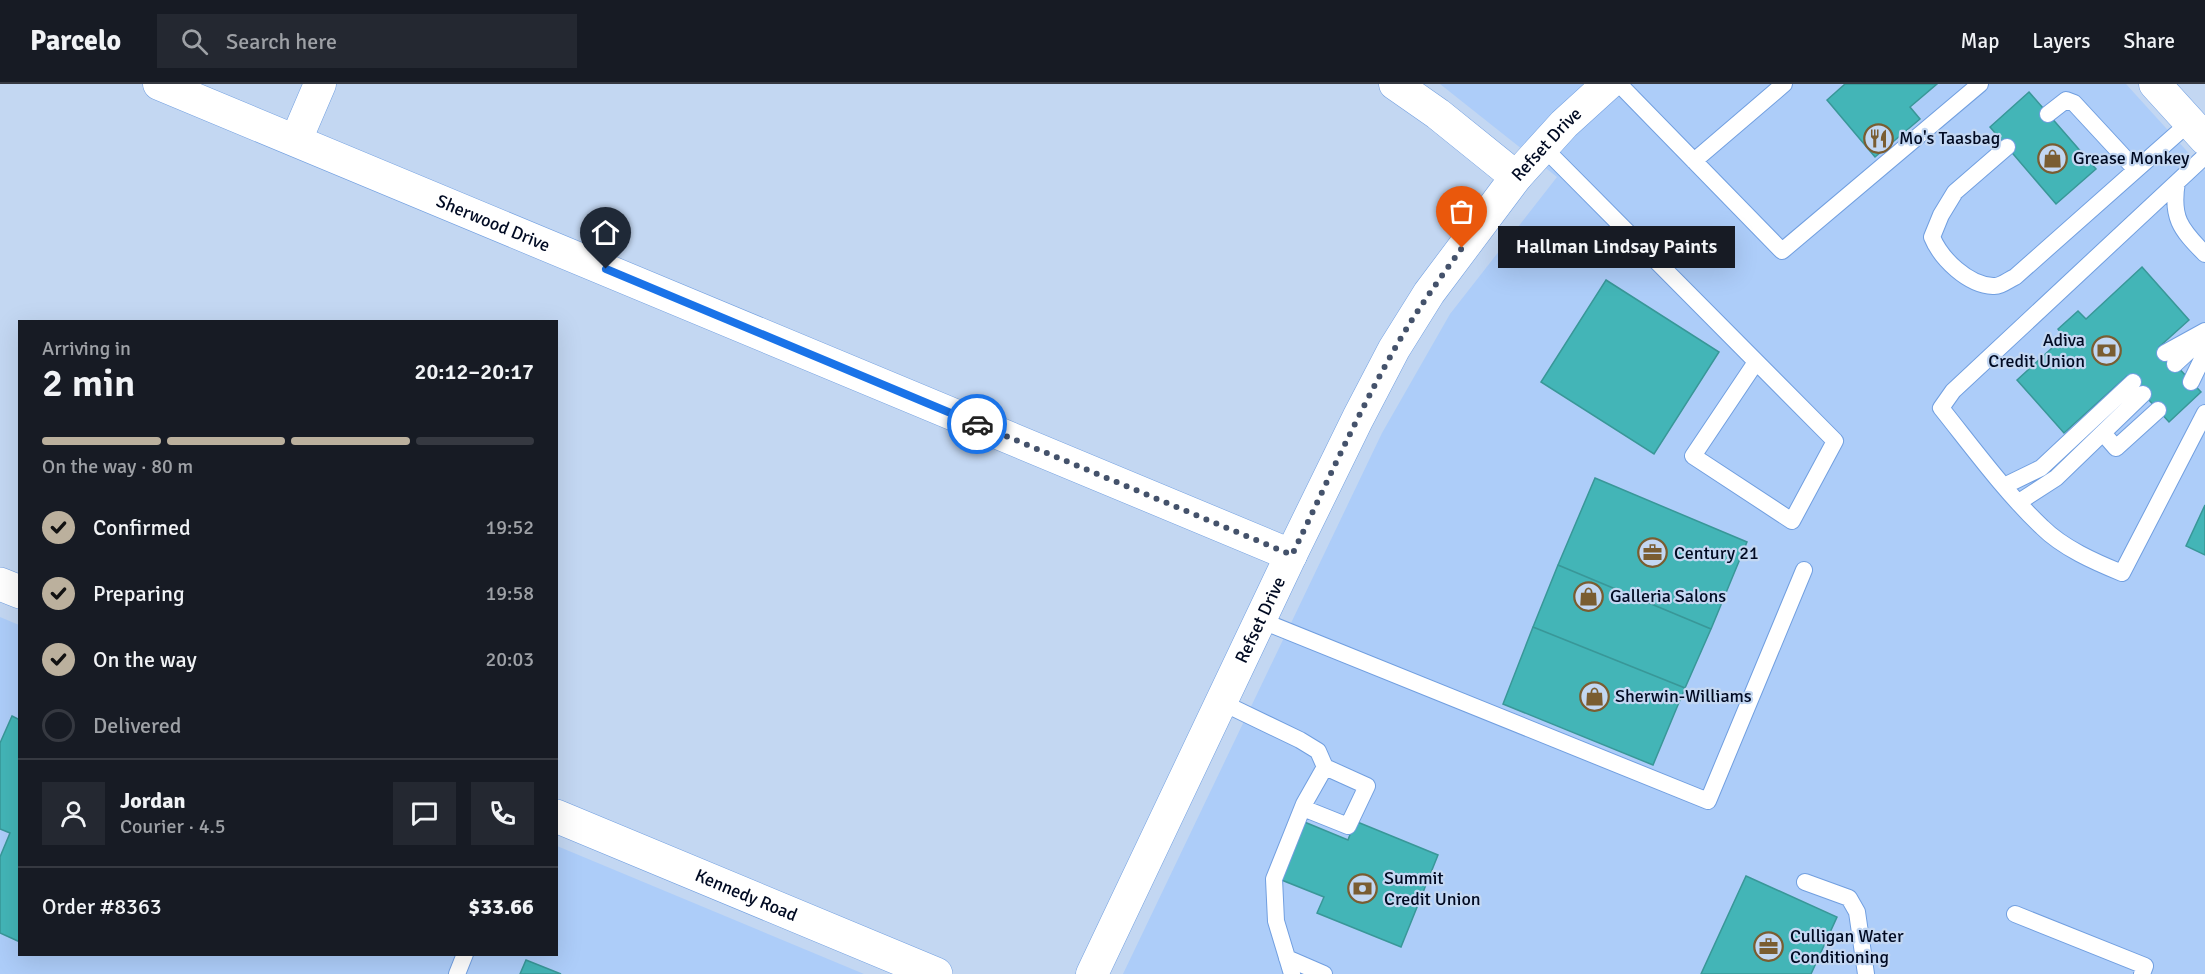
<!DOCTYPE html>
<html lang="en">
<head>
<meta charset="utf-8">
<style>
	:root { --surface:#171b24; --page:#242831; --text:#f1f3f6; --muted:#9ea1a6; --line:#363941; --accent:#bbb09d }
	body { margin:0; font-family:Signika,sans-serif; background:var(--page); color:var(--text); height:100vh; display:flex; flex-direction:column; font-size:22px; white-space:nowrap }
	* { box-sizing:border-box; margin:0 }
	p { font-size:20px; color:var(--muted) }
	.icon { flex:none; width:33px; height:33px; fill:none; stroke:currentColor; stroke-width:2; stroke-linecap:round; stroke-linejoin:round }
	.map { position:relative; flex:1; overflow:hidden }
	.panel { position:absolute; left:18px; top:236px; width:540px; height:636px; display:flex; flex-direction:column; background:var(--surface); border-radius:0px; box-shadow:0 6px 24px #0002 }
	.panel>* { flex:none }
	.pin { position:absolute; display:grid; place-items:center; width:51px; height:51px; color:#fff; margin:-62px -26px; border-radius:50% 50% 50% 0; rotate:-45deg; box-shadow:0 0 6px #0007 }
	.pin .icon { rotate:45deg }
	.courier { position:absolute; display:grid; place-items:center; width:60px; height:60px; margin:-30px; border:4px solid #1a73e8; border-radius:50%; background:#fff; color:#222; box-shadow:0 2px 8px #0007 }
	.bubble { position:absolute; height:42px; border-radius:0px; background:var(--surface); box-shadow:0 6px 24px #0002; font-size:20px; font-weight:600; line-height:42px; text-align:center }
	.summary em { font-style:normal; font-weight:600 }
	.summary div { display:flex; flex-direction:column-reverse }
	.summary { display:flex; align-items:center; justify-content:space-between; height:102px; padding:0 24px }
	h1 { font-size:39px; font-weight:600; line-height:45px }
	.bar { display:grid; grid-template-columns:repeat(4,1fr); gap:9px 6px; align-content:center; height:72px; padding:0 24px }
	.bar i { height:8px; border-radius:4px; background:var(--line) }
	.bar .active { background:var(--accent) }
	.bar p { grid-column:span 4 }
	.line { display:flex; align-items:center; gap:15px; padding:0 24px; border-top:2px solid var(--line) }
	.line div { flex:1 }
	.round { display:grid; place-items:center; flex:none; width:63px; height:63px; border-radius:0px; background:var(--page) }
	ol { padding:0 24px; list-style:none }
	li { display:flex; align-items:center; gap:18px; height:66px }
	li p { margin-inline-start:auto }
	li .icon { padding:6px; border-radius:50%; background:var(--accent); color:#111; stroke-width:4 }
	li:last-child { color:var(--muted) }
	li i { width:33px; height:33px; border:3px solid var(--line); border-radius:50% }
	header { display:flex; align-items:center; gap:36px; box-sizing:border-box; height:84px; padding:0 30px; background:var(--surface); border-bottom:2px solid var(--line) }
	header strong { font-size:28px }
	nav { display:flex; gap:33px; margin-inline-start:auto; font-size:21px }
	.search { width:420px; height:54px; background:var(--page); display:flex; align-items:center; gap:15px; box-sizing:border-box; padding:0 21px; border-radius:0px; color:var(--muted); font-size:22px }
	.map>svg:first-child { display:block }
	.built { fill:#adcdf9 }
	.building { fill:#43b5b7; stroke:#399798; stroke-width:1.5 }
	.lines { fill:none; stroke-linecap:round; stroke-linejoin:round }
	.service-casing { stroke:#719fe0; stroke-width:18 }
	.minor-casing { stroke:#719fe0; stroke-width:33 }
	.tertiary-casing { stroke:#719fe0; stroke-width:34 }
	.service { stroke:#fff; stroke-width:16 }
	.minor { stroke:#fff; stroke-width:32 }
	.tertiary { stroke:#fff; stroke-width:33 }
	.done { stroke:#44526b; stroke-width:6; stroke-dasharray:0 10.8 }
	.route { stroke:#1a73e8; stroke-width:8 }
	.labels { text-anchor:middle; stroke-width:4.5; stroke-linejoin:round; paint-order:stroke }
	.poi-label { font-size:18px; fill:#000a22; stroke:#c3d7f2; text-anchor:start }
	.street-label { font-size:18px; fill:#000a22; stroke:#c3d7f2 }
</style>
</head>
<body>
<header>
<strong>Parcelo</strong>
<div class="search"><svg class="icon" aria-label="search" viewBox="0 0 24 24"><circle cx="10" cy="10" r="6"/><path d="M15 15l6 6"/></svg>Search here</div>
<nav><a>Map</a><a>Layers</a><a>Share</a></nav>
</header>
<div class="map">
<svg width="2205" height="890" viewBox="0 0 2205 890">
	<rect width="100%" height="100%" fill="#c3d7f2"/>
	<path class="built" d="M 1440,0 L 2126,0 L 2205,87 L 2205,890 L 1123,890 L 1382,349 L 1450,230 L 1557,93 Z
		M 0,533 L 19,541 L 20,870 L 556,870 L 557,762 L 864,890 L 0,890 Z"/>
	<path class="building" d="M 1845,0 L 1937,0 L 1910,23 L 1920,35 L 1875,73 L 1827,16 Z
		M 2029,8 L 2096,85 L 2056,120 L 1990,43 Z
		M 2142,183 L 2189,236 L 2159,263 L 2201,308 L 2169,338 L 2127,292 L 2064,349 L 2017,296 L 2064,253 L 2058,245 L 2078,227 L 2086,235 Z
		M 1606,196 L 1719,268 L 1654,370 L 1541,298 Z
		M 1595,394 L 1747,458 L 1711,545 L 1558,481 Z
		M 2205,421 L 2205,471 L 2186,462 Z
		M 1558,481 L 1711,545 L 1685,604 L 1533,543 Z
		M 1533,543 L 1685,604 L 1653,681 L 1503,620 Z
		M 12,632 L 20,636 L 20,858 L 0,849 L 0,773 L 10,749 L 0,745 L 0,659 Z
		M 1302,737 L 1348,756 L 1355,737 L 1438,771 L 1401,863 L 1317,829 L 1324,813 L 1279,795 Z
		M 1746,792 L 1837,833 L 1811,890 L 1701,890 Z
		M 526,876 L 561,890 L 520,890 Z"/>
	<g class="lines">
		<defs>
			<path id="service" d="M 1619,0 L 1782,167 L 1980,0
				M 2048,30 L 2066,16 L 2074,19 L 2136,86
				M 1543,63 C 1641,161 1738,259 1835,357 L 1792,437 L 1693,372 L 1756,278
				M 2007,63 L 1955,108 L 1941,131 L 1932,153 C 1941,175 1968,201 1993,202 C 2000,203 2008,196 2015,193 L 2190,38
				M 2205,72 L 1953,307 L 1941,324 C 1973,364 2005,408 2042,443 C 2063,464 2095,478 2122,489 L 2205,329
				M 1694,77 L 1784,0
				M 2177,98 C 2171,133 2180,145 2205,170
				M 2165,269 L 2205,247
				M 2175,280 L 2201,256
				M 2191,298 L 2205,269
				M 2103,349 L 2116,364 L 2158,326
				M 2004,402 L 2041,384 L 2133,298
				M 2019,418 L 2056,394 L 2143,310
				M 1260,536 L 1708,717 L 1804,486
				M 1221,618 L 1300,656 L 1318,667 L 1325,683 L 1304,720 L 1274,795 L 1276,837 L 1292,890
				M 1303,724 L 1348,742 L 1367,702 L 1325,683
				M 1805,798 L 1849,814 L 1857,828 L 1866,890
				M 2015,830 L 2145,882 L 2142,890
				M 1287,874 L 1324,890
				M 457,890 L 465,870"/>
			<g id="minor">
				<path id="s1" d="M 159,0 L 1291,471"/>
				<path d="M 1395,0 L 1438,30 L 1516,93"/>
				<path d="M 2155,0 L 2205,55"/>
				<path d="M 296,56 L 320,0"/>
				<path id="s2" d="M 1092,890 L 1291,471 L 1358,334 L 1394,265 L 1429,209 L 1516,93 L 1564,40 L 1608,0"/>
			</g>
			<g id="tertiary">
				<path d="M 0,500 L 20,508"/>
				<path id="s3" d="M 556,732 L 936,890"/>
			</g>
		</defs>
		<use href="#service" class="service-casing"/>
		<use href="#minor" class="minor-casing"/>
		<use href="#tertiary" class="tertiary-casing"/>
		<use href="#service" class="service"/>
		<use href="#minor" class="minor"/>
		<use href="#tertiary" class="tertiary"/>
	</g>
	<g class="lines">
		<path class="done" d="M 977,340 L 1292,471 C 1325,403 1356,333 1394,266 C 1414,230 1438,197 1462,164"/>
		<path class="route" d="M 606,185 L 977,340"/>
	</g>
	<defs>
		<symbol id="restaurant-ring" viewBox="-11 -11 22 22"><circle r="9.5" fill="#c3d7f2" stroke="#7a5d31" stroke-width="1.5"/><path d="M-5-6h1v4h1v-4h1v4h1v-4h1v5L-1.5 .5V6h-2V.5L-5-1ZM5-6V6H3V1.5H1.5Q1.5-4 5-6Z" fill="#7a5d31"/></symbol>
		<symbol id="shop-ring" viewBox="-11 -11 22 22"><circle r="9.5" fill="#c3d7f2" stroke="#7a5d31" stroke-width="1.5"/><path d="M-5-2.5h2.3a2.7 3.5 0 0 1 5.4 0H5L5.5 6h-11ZM-1.5-2.5h3a1.5 2.3 0 0 0-3 0Z" fill="#7a5d31"/></symbol>
		<symbol id="bank-ring" viewBox="-11 -11 22 22"><circle r="9.5" fill="#c3d7f2" stroke="#7a5d31" stroke-width="1.5"/><path d="M-6-4H6V4H-6ZM0-2.3a2.3 2.3 0 1 0 0 4.6a2.3 2.3 0 1 0 0-4.6Z" fill="#7a5d31"/></symbol>
		<symbol id="office-ring" viewBox="-11 -11 22 22"><circle r="9.5" fill="#c3d7f2" stroke="#7a5d31" stroke-width="1.5"/><path d="M-6-3h4V-5.5h4V-3h4V5H-6ZM-1-4.5V-3h2v-1.5ZM-6 0V1H6V0Z" fill="#7a5d31"/></symbol>
	</defs>
	<g fill-rule="evenodd">
		<use href="#restaurant-ring" x="1862" y="38" width="33" height="33"/>
		<use href="#shop-ring" x="2036" y="58" width="33" height="33"/>
		<use href="#bank-ring" x="2090" y="250" width="33" height="33"/>
		<use href="#office-ring" x="1636" y="452" width="33" height="33"/>
		<use href="#shop-ring" x="1572" y="496" width="33" height="33"/>
		<use href="#shop-ring" x="1578" y="596" width="33" height="33"/>
		<use href="#bank-ring" x="1346" y="788" width="33" height="33"/>
		<use href="#office-ring" x="1752" y="846" width="33" height="33"/>
	</g>
	<g class="labels">
		<g class="poi-label">
			<text x="1899" y="60">Mo's Taasbag</text>
			<text x="2073" y="80">Grease Monkey</text>
			<text x="2085" y="262" text-anchor="end">Adiva<tspan x="2085" dy="21">Credit Union</tspan></text>
			<text x="1674" y="475">Century 21</text>
			<text x="1610" y="518">Galleria Salons</text>
			<text x="1615" y="618">Sherwin-Williams</text>
			<text x="1384" y="800">Summit<tspan x="1384" dy="21">Credit Union</tspan></text>
			<text x="1790" y="858">Culligan Water<tspan x="1790" dy="21">Conditioning</tspan></text>
		</g>
		<g class="street-label">
			<text dy="6" stroke="none"><textPath href="#s2" startOffset="950">Refset Drive</textPath></text>
			<text dy="6" stroke="none"><textPath href="#s1" startOffset="362">Sherwood Drive</textPath></text>
			<text dy="6" stroke="none"><textPath href="#s2" startOffset="392">Refset Drive</textPath></text>
			<text dy="6" stroke="none"><textPath href="#s3" startOffset="206">Kennedy Road</textPath></text>
		</g>
	</g>
</svg>
<div class="pin" style="left:1462px;top:164px;background:#ea580c"><svg class="icon" aria-label="bag" viewBox="0 0 24 24"><path d="M5 8h14l-1 12H6zM9 8a3 3 0 0 1 6 0"/></svg></div>
<div class="pin" style="left:606px;top:185px;background:#1f2937"><svg class="icon" aria-label="home" viewBox="0 0 24 24"><path d="M3 11l9-7 9 7M6 9v11h12V9"/></svg></div>
<div class="courier" style="left:977px;top:340px"><svg class="icon" aria-label="car" viewBox="0 0 24 24"><path d="M5 17H2v-5l4-1 3-4h7l3 4 3 1v5h-3M9 17h6M6 11h13"/><circle cx="7" cy="17" r="2"/><circle cx="17" cy="17" r="2"/></svg></div>
<div class="bubble" style="left:1498px;top:142px;width:237px">Hallman Lindsay Paints</div>
<section class="panel">
<div class="summary"><div><h1>2 min</h1><p>Arriving in</p></div><em>20:12–20:17</em></div>
<div class="bar"><i class="active"></i><i class="active"></i><i class="active"></i><i></i><p>On the way · 80 m</p></div>
<ol>
<li><svg class="icon" aria-label="check" viewBox="0 0 24 24"><path d="M5 12l5 5 9-10"/></svg>Confirmed<p>19:52</p></li>
<li><svg class="icon" aria-label="check" viewBox="0 0 24 24"><path d="M5 12l5 5 9-10"/></svg>Preparing<p>19:58</p></li>
<li><svg class="icon" aria-label="check" viewBox="0 0 24 24"><path d="M5 12l5 5 9-10"/></svg>On the way<p>20:03</p></li>
<li><i></i>Delivered</li>
</ol>
<div class="line" style="height:108px"><a class="round"><svg class="icon" aria-label="person" viewBox="0 0 24 24"><circle cx="12" cy="8" r="4"/><path d="M4 21q1-7 8-7t8 7"/></svg></a><div><b>Jordan</b><p>Courier · 4.5</p></div><a class="round"><svg class="icon" aria-label="chat" viewBox="0 0 24 24"><path d="M4 5h16v11H9l-5 4z"/></svg></a><a class="round"><svg class="icon" aria-label="phone" viewBox="0 0 24 24"><path d="M5 4h4l2 5-3 2q2 4 5 5l2-3 5 2v4C11 20 4 13 5 4z"/></svg></a></div>
<div class="line" style="height:78px"><div>Order #8363</div><b>$33.66</b></div>
</section>
</div>
</body>
</html>
